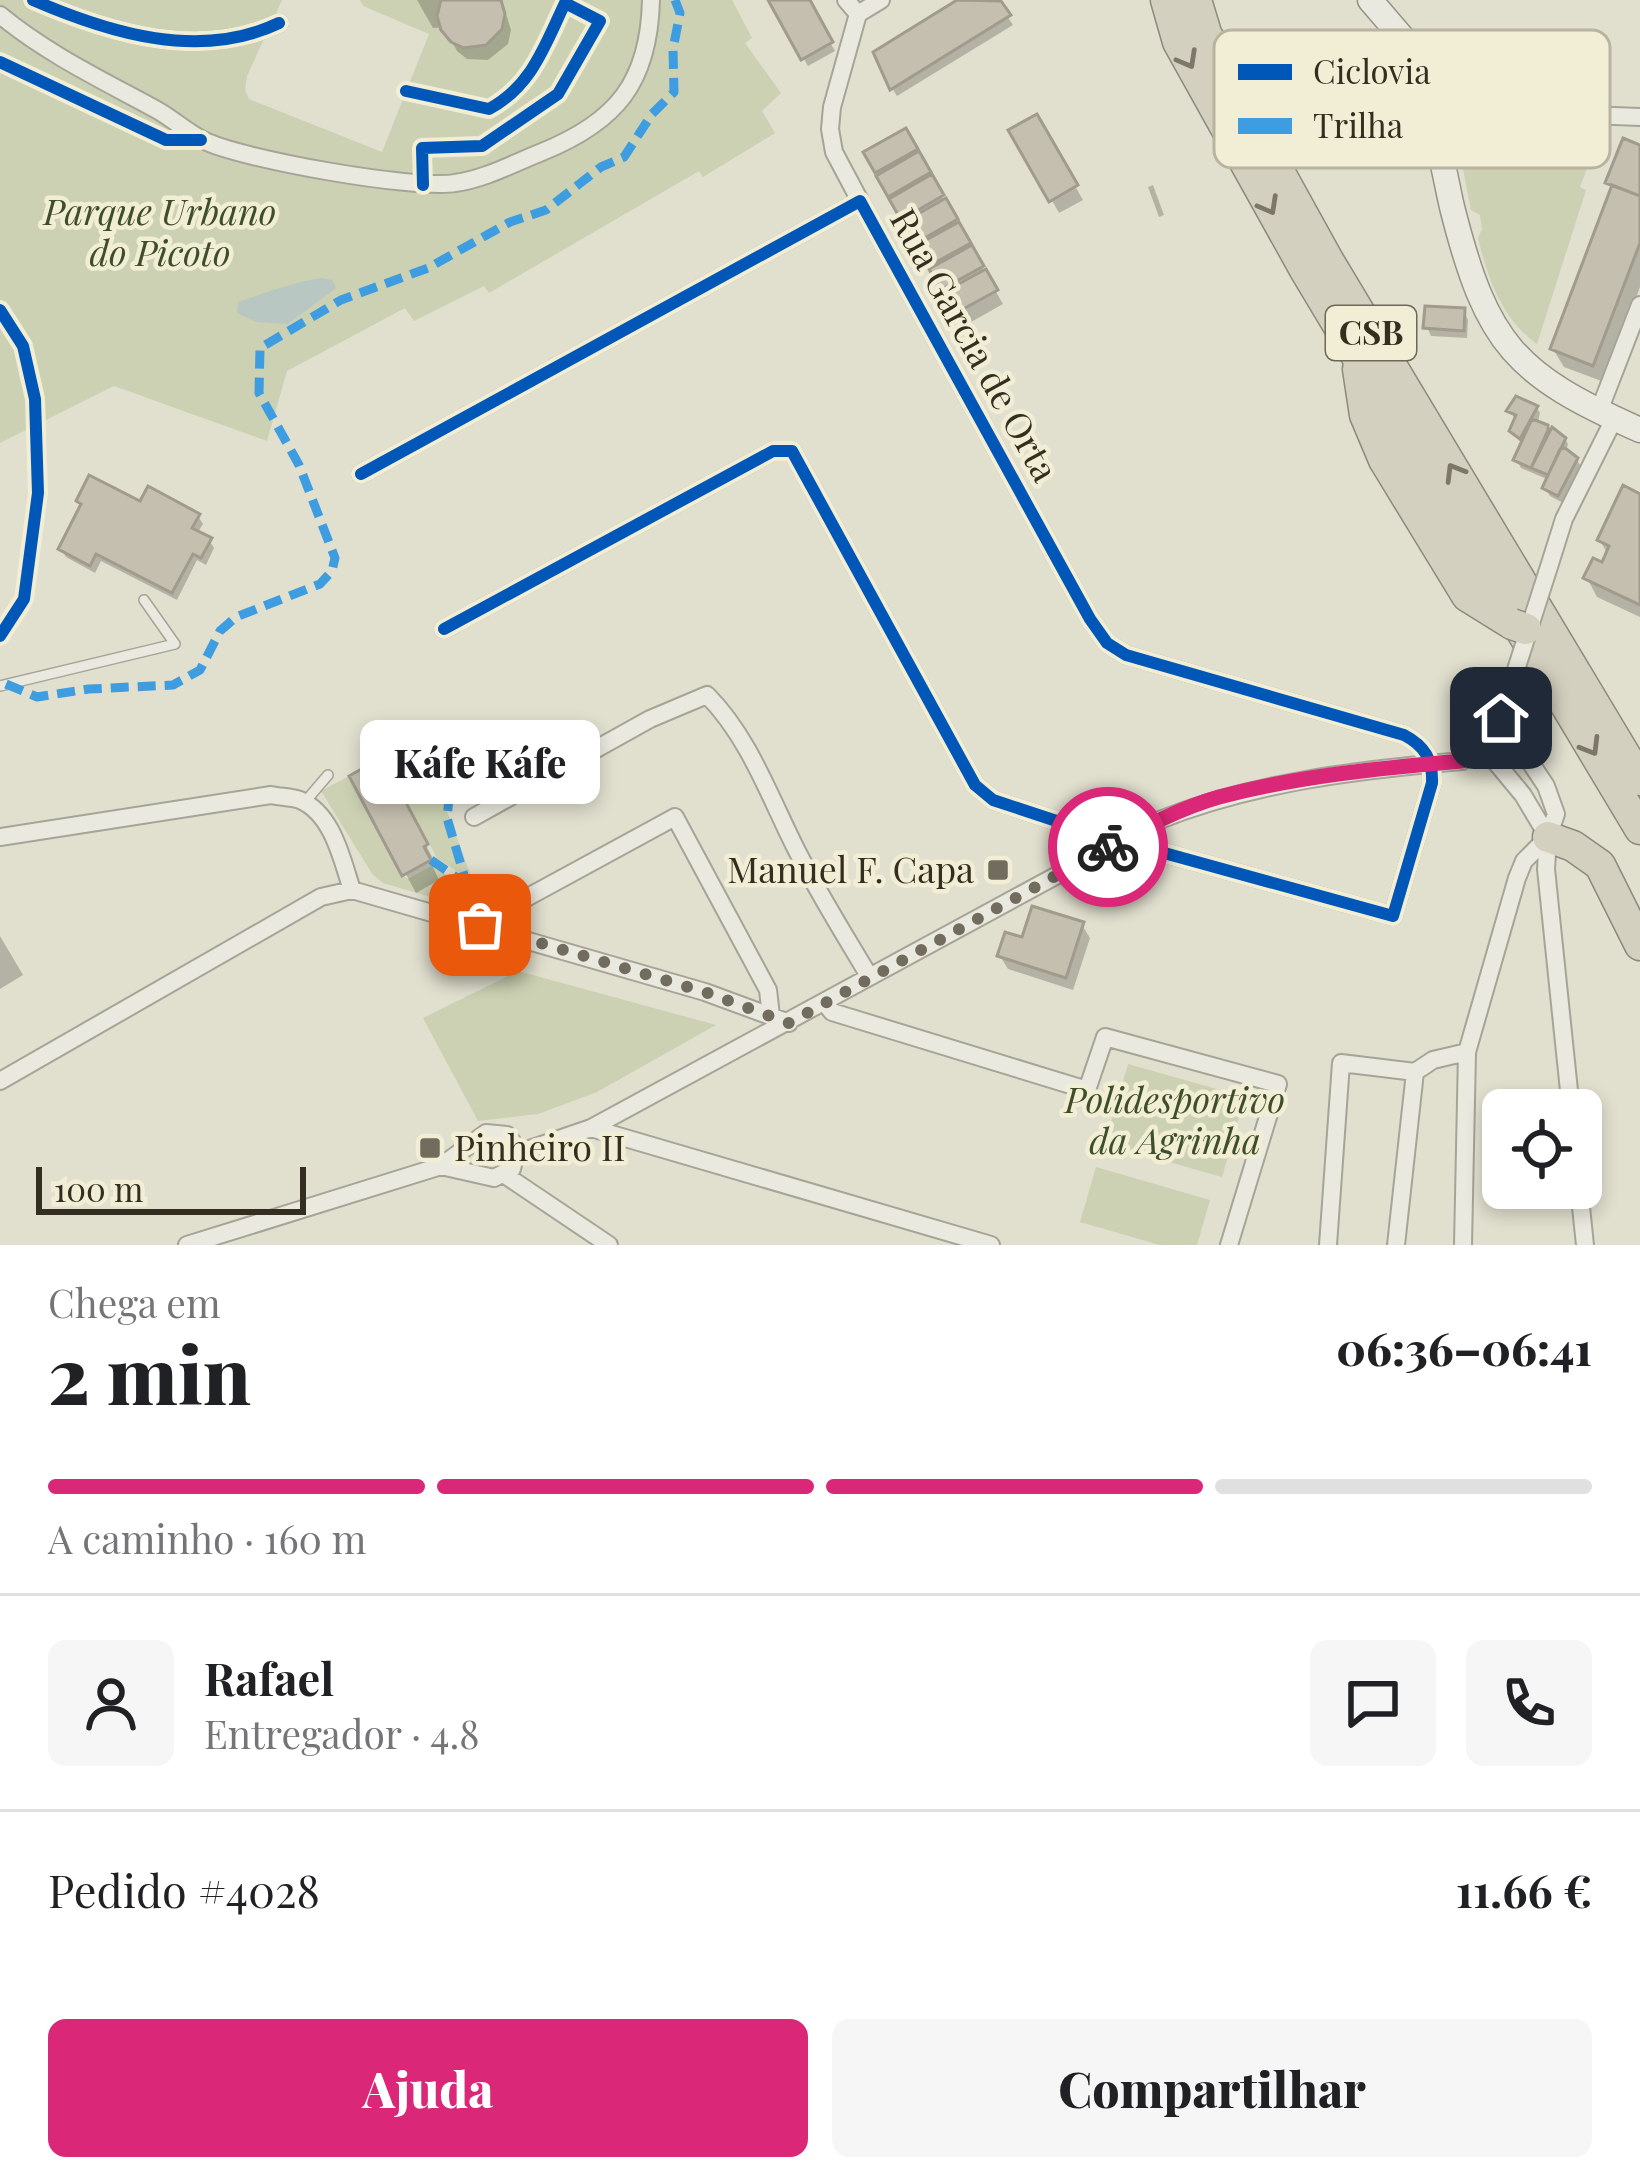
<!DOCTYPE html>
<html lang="pt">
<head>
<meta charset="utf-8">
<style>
	:root { --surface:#fff; --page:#f6f6f6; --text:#202124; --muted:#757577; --line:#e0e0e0; --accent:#db2777 }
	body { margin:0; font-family:"Playfair Display",serif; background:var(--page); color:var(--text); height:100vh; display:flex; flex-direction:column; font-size:45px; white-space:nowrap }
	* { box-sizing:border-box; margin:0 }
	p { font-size:39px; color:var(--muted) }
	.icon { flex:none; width:66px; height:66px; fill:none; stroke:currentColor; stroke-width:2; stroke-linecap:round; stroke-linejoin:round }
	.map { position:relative; height:1245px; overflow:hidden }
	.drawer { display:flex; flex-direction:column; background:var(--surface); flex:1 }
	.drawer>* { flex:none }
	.fabs { position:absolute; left:1482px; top:1089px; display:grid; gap:24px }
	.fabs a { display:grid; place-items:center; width:120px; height:120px; border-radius:18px; background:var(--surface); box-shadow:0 6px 18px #0003; font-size:60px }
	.scale { position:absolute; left:36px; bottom:30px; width:270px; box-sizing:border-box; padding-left:12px; border:6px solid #342e20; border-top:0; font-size:33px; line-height:42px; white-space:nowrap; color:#342e20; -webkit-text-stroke:9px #f1eed5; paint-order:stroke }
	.pin { position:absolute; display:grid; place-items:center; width:102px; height:102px; color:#fff; margin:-51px; border-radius:24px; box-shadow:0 6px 18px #0006 }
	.courier { position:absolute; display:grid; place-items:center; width:120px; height:120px; margin:-60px; border:9px solid #db2777; border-radius:50%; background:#fff; color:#222; box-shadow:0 3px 15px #0007 }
	.bubble { position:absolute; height:84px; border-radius:18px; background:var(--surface); box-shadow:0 6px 18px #0003; font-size:39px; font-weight:800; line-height:84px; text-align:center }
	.headline em { font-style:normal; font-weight:800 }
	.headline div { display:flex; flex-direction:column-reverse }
	.headline { display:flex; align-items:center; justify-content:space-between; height:204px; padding:0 48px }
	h1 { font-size:78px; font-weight:800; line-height:90px }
	.bar { display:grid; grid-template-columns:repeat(4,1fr); gap:18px 12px; align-content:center; height:144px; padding:0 48px }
	.bar i { height:15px; border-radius:9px; background:var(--line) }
	.bar .active { background:var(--accent) }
	.bar p { grid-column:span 4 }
	.line { display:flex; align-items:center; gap:30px; padding:0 48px; border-top:3px solid var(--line) }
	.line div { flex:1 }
	.round { display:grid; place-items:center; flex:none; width:126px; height:126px; border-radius:18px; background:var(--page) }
	.button { display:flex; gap:24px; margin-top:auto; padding:24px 48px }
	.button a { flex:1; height:138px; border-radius:18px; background:var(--accent); color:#fff; font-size:48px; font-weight:800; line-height:138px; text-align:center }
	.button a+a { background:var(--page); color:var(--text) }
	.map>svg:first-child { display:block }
	.green { fill:#cbd1b2 }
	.water { fill:#b8c7c1 }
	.shadow { fill:#0003 }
	.building { fill:#c5bfaf; stroke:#a19b8e; stroke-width:3 }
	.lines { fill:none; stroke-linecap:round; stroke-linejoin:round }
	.lane-casing { stroke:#a6a497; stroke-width:12 }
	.street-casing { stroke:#a6a497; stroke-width:20 }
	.secondary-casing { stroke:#969386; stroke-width:27 }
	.highway-casing { stroke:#8c897e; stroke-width:33 }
	.lane { stroke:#eae9df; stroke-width:9 }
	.street { stroke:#eae9df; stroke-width:16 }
	.secondary { stroke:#eae9df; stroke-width:24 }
	.highway { stroke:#d4d0bf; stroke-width:30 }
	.street-bridge-casing { stroke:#a6a497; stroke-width:20; stroke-linecap:butt }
	.highway-bridge-casing { stroke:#8c897e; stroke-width:33; stroke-linecap:butt }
	.street-bridge { stroke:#eae9df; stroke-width:16 }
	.highway-bridge { stroke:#d4d0bf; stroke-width:30 }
	.quiet { stroke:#3e9de0; stroke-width:9; stroke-dasharray:18 9; stroke-linecap:butt }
	.cycleway-casing { stroke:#f1eed5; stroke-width:20 }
	.cycleway { stroke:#0057b8; stroke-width:12 }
	.oneway { stroke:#7c7768 }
	.done { stroke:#716c5d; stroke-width:12; stroke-dasharray:0 21.6 }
	.route { stroke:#db2777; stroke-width:15 }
	.poi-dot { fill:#716c5d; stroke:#f1eed5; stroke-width:4.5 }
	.labels { text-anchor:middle; stroke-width:9; stroke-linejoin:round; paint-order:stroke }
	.shield { fill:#f1eed5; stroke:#6d6856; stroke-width:3 }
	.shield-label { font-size:33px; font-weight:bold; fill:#342e20 }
	.park-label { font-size:36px; font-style:italic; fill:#3e4e29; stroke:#f1eed5 }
	.street-label { font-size:36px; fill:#342e20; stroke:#f1eed5 }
	.poi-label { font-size:36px; fill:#342e20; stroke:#f1eed5; text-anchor:end }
	.key { fill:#f1eed5; stroke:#b8b49f; stroke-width:3 }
	.key-label { font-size:33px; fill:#342e20 }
</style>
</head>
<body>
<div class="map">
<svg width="1640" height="1245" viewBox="0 0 1640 1245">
	<rect width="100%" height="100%" fill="#e1dfce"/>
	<path class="green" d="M 0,0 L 282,0 L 247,76 L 245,90 L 249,99 L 382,152 L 429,34 L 363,6 L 360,0 L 732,0 L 752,38 L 745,43 L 781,93 L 762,111 L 775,133 L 703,177 L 699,171 L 489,293 L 484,286 L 414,321 L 405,308 L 287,371 L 267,441 L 114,386 L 0,443 Z
		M 1599,136 L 1580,187 L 1586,190 L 1537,344 C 1502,319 1488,279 1478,238 L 1482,229 L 1480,215 L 1471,210 L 1462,164 C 1480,127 1562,137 1599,136 Z
		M 430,764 L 473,882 L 437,858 L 395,782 Z
		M 349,776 L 403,876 L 408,879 L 433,865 L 454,881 L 477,890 L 485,913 L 383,883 L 373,875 L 321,791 Z
		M 518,971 L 716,1025 L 597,1092 L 538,1114 L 478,1121 L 423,1018 Z
		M 1128,1064 L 1245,1097 L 1222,1177 L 1105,1144 Z
		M 1096,1167 L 1210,1200 L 1197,1245 L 1160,1245 L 1080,1222 Z"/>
	<path class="water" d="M 322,278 L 332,280 L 336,288 L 288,324 L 256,322 L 237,313 L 238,302 C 266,293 292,282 322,278 Z"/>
	<path class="shadow" d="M 417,0 L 497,0 L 507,17 L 511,30 L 508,44 L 488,60 L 467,59 L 457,51 L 444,27 L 433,28 Z
		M 771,0 L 806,0 L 835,51 L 808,66 Z
		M 962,0 L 991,0 L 996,7 L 1000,5 L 1013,25 L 897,96 L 883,73 L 877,53 Z
		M 1036,118 L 1083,200 L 1059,213 L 1013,131 Z
		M 905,132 L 1003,304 L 964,326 L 867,153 Z
		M 1640,148 L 1640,287 L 1604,382 L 1564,367 L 1553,349 L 1613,190 L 1609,183 Z
		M 1153,185 L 1164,215 L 1159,217 L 1148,187 Z
		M 1464,311 L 1468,320 L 1467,338 L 1431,336 L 1427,327 Z
		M 1535,405 L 1540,413 L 1537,426 L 1563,436 L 1568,444 L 1565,454 L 1575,457 L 1580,465 L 1563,503 L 1550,496 L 1545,488 L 1549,480 L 1521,468 L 1516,459 L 1523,445 L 1514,434 L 1515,419 L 1510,411 Z
		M 1640,497 L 1640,617 L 1597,597 L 1587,578 L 1603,566 L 1608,555 L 1600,540 Z
		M 79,501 L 141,505 L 198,516 L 203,524 L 197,534 L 209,540 L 214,548 L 206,565 L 197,560 L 177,600 L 101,561 L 95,573 L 66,557 L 61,549 L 83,507 Z
		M 404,750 L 426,790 L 403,802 L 436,864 L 433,867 L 439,880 L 416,893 L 353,777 Z
		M 1082,925 L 1090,938 L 1073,990 L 1008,969 L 1000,956 L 1024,941 Z
		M 0,936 L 23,975 L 0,989 Z"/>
	<path class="building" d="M 501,0 L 505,14 L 502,29 L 486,45 L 464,48 L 451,42 L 441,30 L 437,16 L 441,0 Z
		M 768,0 L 810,0 L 833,42 L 801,60 Z
		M 957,0 L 1001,1 L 1011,15 L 890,90 L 873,52 Z
		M 1037,114 L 1078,185 L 1049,202 L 1008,130 Z
		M 906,128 L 918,149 L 875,173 L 863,152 Z
		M 1623,138 L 1640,145 L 1640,196 L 1605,183 Z
		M 919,151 L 931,172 L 888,197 L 876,176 Z
		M 932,174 L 944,195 L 901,220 L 889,199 Z
		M 1612,185 L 1640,196 L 1640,243 L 1593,366 L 1550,349 Z
		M 946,198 L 958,219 L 914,244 L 902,223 Z
		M 959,222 L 971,243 L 927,267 L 915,246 Z
		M 972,245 L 984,266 L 940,290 L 929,269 Z
		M 986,269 L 998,290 L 954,314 L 942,293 Z
		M 1425,306 L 1465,308 L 1464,331 L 1423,328 Z
		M 1516,396 L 1538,406 L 1520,439 L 1509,431 L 1516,415 L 1506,411 Z
		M 1535,420 L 1548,425 L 1548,430 L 1531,468 L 1513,460 L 1531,421 Z
		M 1552,427 L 1566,438 L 1548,475 L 1531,468 Z
		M 1565,448 L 1578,458 L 1558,496 L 1542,488 L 1560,449 Z
		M 89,475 L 140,501 L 148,486 L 200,514 L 192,528 L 212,538 L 201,558 L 193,554 L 172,593 L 96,554 L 90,566 L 58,549 L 81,504 L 76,501 Z
		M 1623,485 L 1640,494 L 1640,605 L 1583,578 L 1593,558 L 1602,562 L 1609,546 L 1597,540 Z
		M 405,745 L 418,770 L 395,782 L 428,844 L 424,847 L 431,860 L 402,876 L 349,776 Z
		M 1032,906 L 1084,922 L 1066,978 L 997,956 L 1005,932 L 1022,937 Z"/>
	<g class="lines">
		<defs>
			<path id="lane" d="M 0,686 L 175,644 L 144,600
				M 304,803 L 328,775"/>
			<path id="street" d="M 33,0 C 109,33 200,61 279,23
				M 846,0 L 858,14
				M 0,15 C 47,54 104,81 157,110 C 173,119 187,132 203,140 C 239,159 415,190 455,183 C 485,179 514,163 542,152 C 616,122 649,83 651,0
				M 1464,94 L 1536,113 L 1640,117
				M 1473,129 L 1523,116
				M 860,201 L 834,152 L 830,129 L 832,107 L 858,14 L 881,0
				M 1599,411 L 1640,305
				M 361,474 L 860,201 L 1090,619 L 1107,643 L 1126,655 L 1404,735 C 1425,746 1433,760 1432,783 L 1393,916 L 1099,835 L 993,800 L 975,785 L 792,451 L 773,451 L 444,629
				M 1547,573 L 1564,519 L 1614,419
				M 1501,718 L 1546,786 L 1556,814 L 1548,837 L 1546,869 L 1571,1110
				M 1484,748 L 1523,795 L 1548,837
				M 474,817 L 650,719 L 707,695 C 748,736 769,795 795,847 C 817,891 844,934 869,976
				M 0,837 L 271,795 C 280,797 292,797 300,800 C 333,814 342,860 352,890
				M 504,910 L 675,817 L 768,990 L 771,1016
				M 824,1002 L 832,1012 L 1087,1090 L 1105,1037 L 1278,1084 L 1229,1245
				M 0,1081 L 321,897 L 352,890 L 705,992 L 789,1023
				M 591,1128 L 991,1245
				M 518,1153 L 591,1128 L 1157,821 C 1255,782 1357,770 1462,761 C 1495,742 1502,714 1513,679
				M 505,1175 L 609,1245
				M 1579,1188 L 1585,1245
				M 187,1245 L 441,1166 L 486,1133 L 507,1135 L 517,1148 L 512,1169 L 494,1178 L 441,1166
				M 1328,1245 L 1341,1063 L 1415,1072 L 1433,1060 L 1467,1052
				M 1396,1245 L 1415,1072
				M 1463,1245 L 1467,1052 L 1517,878 L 1524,861 L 1548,837"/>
			<path id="secondary" d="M 1370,0 L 1419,57 L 1459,92
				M 1434,131 L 1448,140 L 1468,134 L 1477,118 L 1474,103 L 1459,92 L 1441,94 L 1430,105 L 1429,123 C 1442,147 1446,184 1453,211 C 1487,344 1515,375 1640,430"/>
			<path id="highway" d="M 1166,0 L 1178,42 L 1305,270 L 1640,829
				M 1196,0 L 1206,33 L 1234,90 L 1328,260 L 1640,780
				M 1358,369 L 1365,415 L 1384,460 L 1467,596 L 1512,624
				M 1548,837 L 1573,846 L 1600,865 L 1640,945"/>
		</defs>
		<use href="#lane" class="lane-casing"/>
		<use href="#street" class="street-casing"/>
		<use href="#secondary" class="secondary-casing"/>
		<use href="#highway" class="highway-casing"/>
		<use href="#lane" class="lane"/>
		<use href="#street" class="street"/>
		<use href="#secondary" class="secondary"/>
		<use href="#highway" class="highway"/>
		<defs>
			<path id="street-bridge" d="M 1513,679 L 1547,573"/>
			<path id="highway-bridge" d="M 1512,624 L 1526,629"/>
		</defs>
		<use href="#street-bridge" class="street-bridge-casing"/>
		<use href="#highway-bridge" class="highway-bridge-casing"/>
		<use href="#street-bridge" class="street-bridge"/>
		<use href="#highway-bridge" class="highway-bridge"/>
		<path class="quiet" d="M 6,684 L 37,697 L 89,689 L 173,685 L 200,670 L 220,631 L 236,617 L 320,584 L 332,571 L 335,558 L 299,465 L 259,393 L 260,348 L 341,300 L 428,268 L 510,222 L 546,210 L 601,167 L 624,157 L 652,114 L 674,92 L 673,49 L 680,13 L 675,0
			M 421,746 L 449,799 L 447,818 L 466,882
			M 431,860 L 459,879 L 488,892 L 499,913"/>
		<defs>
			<path id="cycleway" d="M 33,0 C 109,33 200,61 279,23
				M 0,62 L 166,140 L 201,140
				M 406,91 L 489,109 C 532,86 545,45 565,3 L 600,21 L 558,94 L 482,146 L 422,148 L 423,185
				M 0,310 L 23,346 L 35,399 L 38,493 L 24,599 L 0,636
				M 361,474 L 860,201 L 1090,619 L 1107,643 L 1126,655 L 1404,735 C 1425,746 1433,760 1432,783 L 1393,916 L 1099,835 L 993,800 L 975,785 L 792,451 L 773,451 L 444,629"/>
		</defs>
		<use href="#cycleway" class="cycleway-casing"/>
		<use href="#cycleway" class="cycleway"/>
	</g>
	<defs><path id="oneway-chevron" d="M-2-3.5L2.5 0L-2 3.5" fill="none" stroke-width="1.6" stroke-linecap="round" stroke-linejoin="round" transform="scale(3)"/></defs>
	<g class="oneway">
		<use href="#oneway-chevron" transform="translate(1188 60) rotate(61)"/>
		<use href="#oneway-chevron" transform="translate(1269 206) rotate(61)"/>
		<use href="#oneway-chevron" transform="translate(1454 472) rotate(-121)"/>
		<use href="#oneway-chevron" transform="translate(1591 747) rotate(59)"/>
	</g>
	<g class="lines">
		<path class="done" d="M 480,925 L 705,992 L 789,1023 L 1108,847"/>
		<path class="route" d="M 1108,847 C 1143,828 1180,808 1219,797 C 1298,776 1381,768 1462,761 L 1484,748 L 1501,718"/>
	</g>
	<g class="poi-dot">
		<rect x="986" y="858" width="24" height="24" rx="6"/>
		<rect x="418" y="1136" width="24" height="24" rx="6"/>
	</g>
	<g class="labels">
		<rect class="shield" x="1326" y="306" width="90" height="54" rx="9"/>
		<g class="shield-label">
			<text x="1371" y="345">CSB</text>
		</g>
		<g class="park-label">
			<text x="160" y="225">Parque Urbano<tspan x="160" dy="41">do Picoto</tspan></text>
			<text x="1175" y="1113">Polidesportivo<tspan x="1175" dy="41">da Agrinha</tspan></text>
		</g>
		<g class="street-label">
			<text transform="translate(974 345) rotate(61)" y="13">Rua Garcia de Orta</text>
		</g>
		<g class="poi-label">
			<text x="974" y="883">Manuel F. Capa</text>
			<text x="454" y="1161" text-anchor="start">Pinheiro II</text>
		</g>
	</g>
	<rect x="1214" y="30" width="396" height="138" rx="18" class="key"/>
	<rect x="1238" y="64" width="54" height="16" fill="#0057b8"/>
	<rect x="1238" y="118" width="54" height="16" fill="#3e9de0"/>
	<g class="key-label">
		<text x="1313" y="84">Ciclovia</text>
		<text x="1313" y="138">Trilha</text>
	</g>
</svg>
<div class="fabs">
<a><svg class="icon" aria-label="locate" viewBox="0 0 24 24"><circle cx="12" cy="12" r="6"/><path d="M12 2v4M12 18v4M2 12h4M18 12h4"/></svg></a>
</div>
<div class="scale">100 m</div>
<div class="pin" style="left:480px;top:925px;background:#ea580c"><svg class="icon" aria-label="bag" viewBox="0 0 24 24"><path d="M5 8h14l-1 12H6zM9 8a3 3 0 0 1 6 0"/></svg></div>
<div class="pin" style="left:1501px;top:718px;background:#1f2937"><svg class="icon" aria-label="home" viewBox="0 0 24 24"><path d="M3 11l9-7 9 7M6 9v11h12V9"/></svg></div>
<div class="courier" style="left:1108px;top:847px"><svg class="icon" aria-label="bike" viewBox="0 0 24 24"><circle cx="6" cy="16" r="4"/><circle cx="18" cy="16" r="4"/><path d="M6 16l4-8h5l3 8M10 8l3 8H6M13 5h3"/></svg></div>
<div class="bubble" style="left:360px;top:720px;width:240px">Káfe Káfe</div>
</div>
<section class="drawer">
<div class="headline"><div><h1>2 min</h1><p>Chega em</p></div><em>06:36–06:41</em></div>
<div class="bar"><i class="active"></i><i class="active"></i><i class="active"></i><i></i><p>A caminho · 160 m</p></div>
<div class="line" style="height:216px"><a class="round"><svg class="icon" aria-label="person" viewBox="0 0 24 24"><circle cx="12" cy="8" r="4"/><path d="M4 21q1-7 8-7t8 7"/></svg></a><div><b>Rafael</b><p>Entregador · 4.8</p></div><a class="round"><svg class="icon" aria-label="chat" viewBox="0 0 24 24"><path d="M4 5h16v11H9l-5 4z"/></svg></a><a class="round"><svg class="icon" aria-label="phone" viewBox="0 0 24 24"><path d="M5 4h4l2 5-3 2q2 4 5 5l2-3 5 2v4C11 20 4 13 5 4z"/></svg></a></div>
<div class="line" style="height:156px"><div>Pedido #4028</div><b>11.66 €</b></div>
<div class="button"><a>Ajuda</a><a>Compartilhar</a></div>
</section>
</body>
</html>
